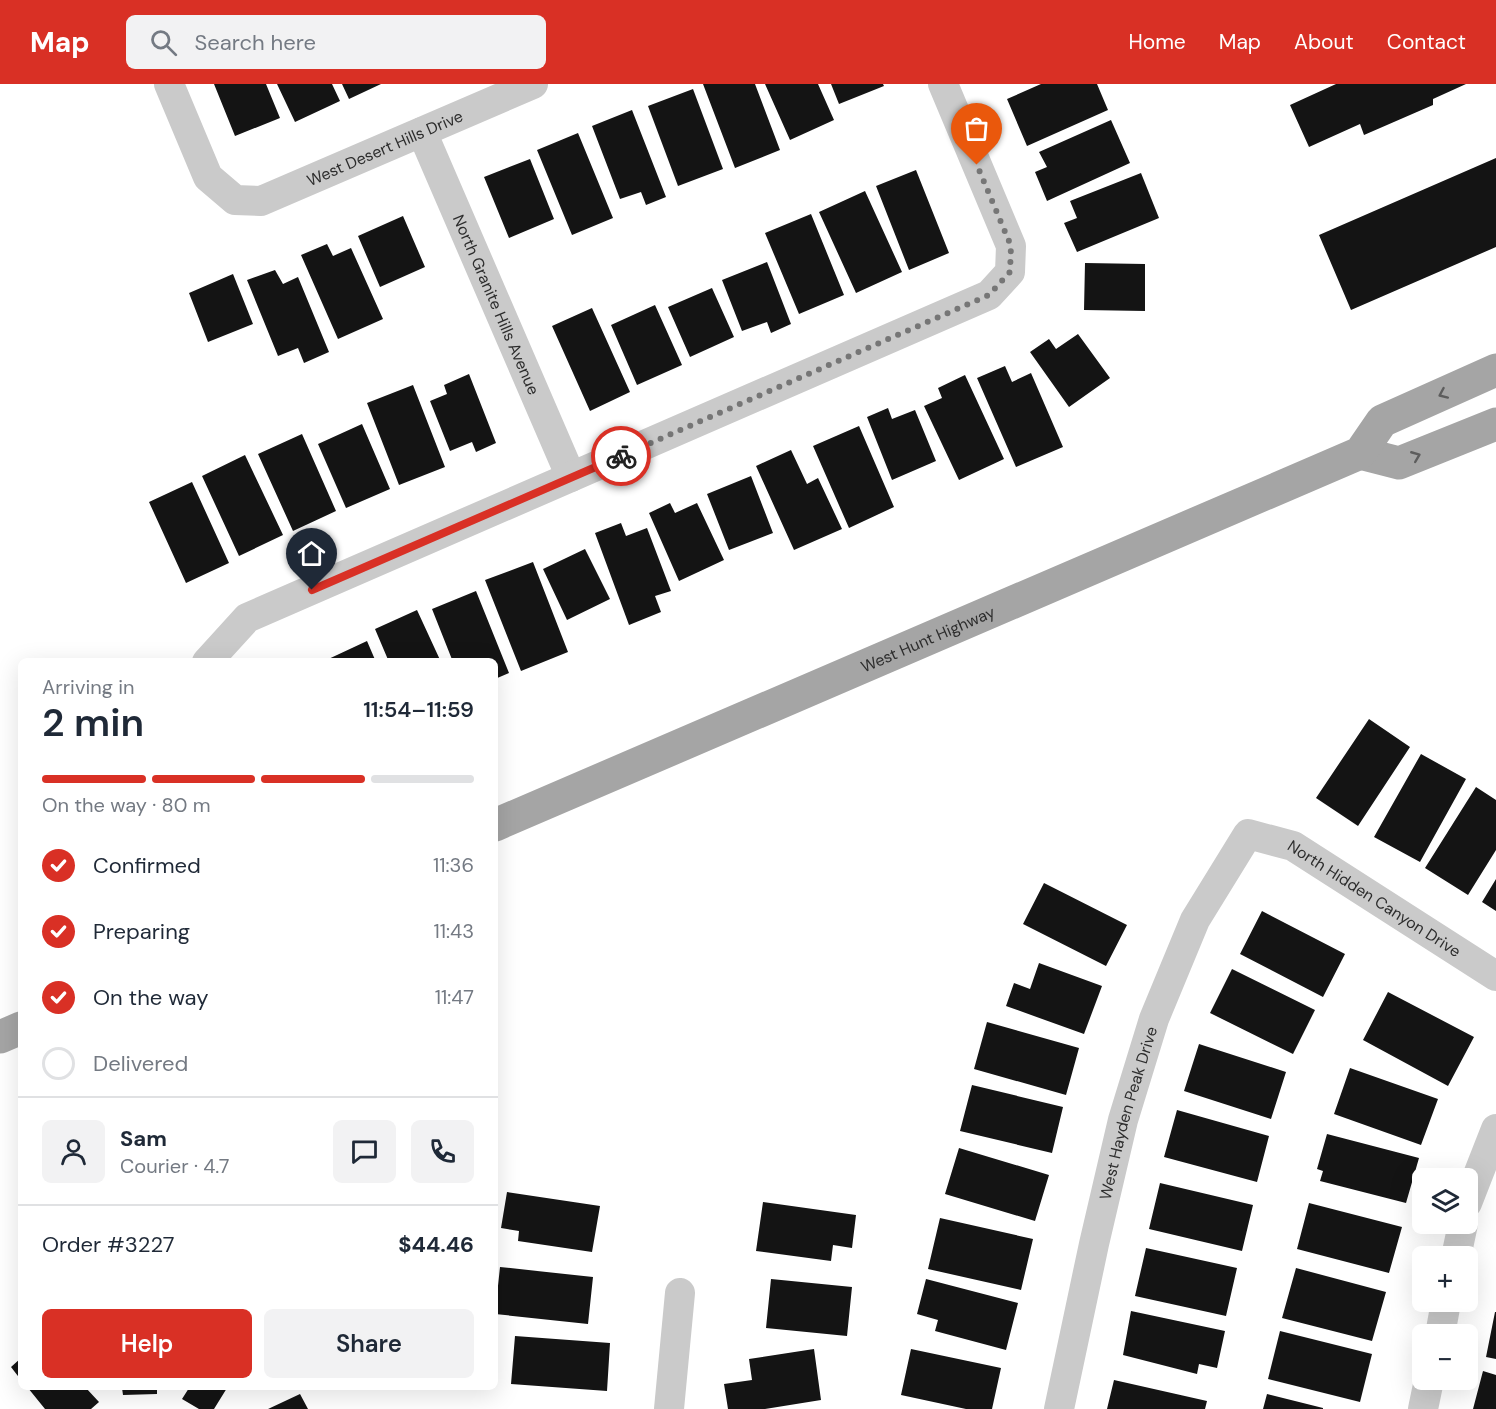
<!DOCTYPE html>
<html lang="en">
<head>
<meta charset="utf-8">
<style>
	:root { --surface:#fff; --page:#f2f2f3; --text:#1f2937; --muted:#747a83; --line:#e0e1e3; --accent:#d93025 }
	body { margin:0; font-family:"DM Sans",sans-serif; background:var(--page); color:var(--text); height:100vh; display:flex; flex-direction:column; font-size:22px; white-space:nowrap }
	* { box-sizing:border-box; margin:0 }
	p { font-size:20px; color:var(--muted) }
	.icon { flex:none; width:33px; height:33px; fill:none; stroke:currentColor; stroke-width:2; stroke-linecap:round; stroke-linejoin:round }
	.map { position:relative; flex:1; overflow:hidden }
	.details { position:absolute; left:18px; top:574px; width:480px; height:732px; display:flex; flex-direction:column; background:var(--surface); border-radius:9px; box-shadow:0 6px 24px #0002 }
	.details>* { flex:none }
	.tools { position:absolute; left:1412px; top:1084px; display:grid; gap:12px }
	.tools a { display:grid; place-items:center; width:66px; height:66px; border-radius:9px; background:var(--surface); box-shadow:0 6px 24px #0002; font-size:30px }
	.pin { position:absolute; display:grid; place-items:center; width:51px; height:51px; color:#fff; margin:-62px -26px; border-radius:50% 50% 50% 0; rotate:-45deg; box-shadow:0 0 6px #0007 }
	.pin .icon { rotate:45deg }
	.courier { position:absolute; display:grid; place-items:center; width:60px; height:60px; margin:-30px; border:4px solid #d93025; border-radius:50%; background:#fff; color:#222; box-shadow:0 2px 8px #0007 }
	.overview em { font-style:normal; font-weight:600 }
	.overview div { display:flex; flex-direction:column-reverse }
	.overview { display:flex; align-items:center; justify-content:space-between; height:102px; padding:0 24px }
	h1 { font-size:39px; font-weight:600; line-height:45px }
	.bar { display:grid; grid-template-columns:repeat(4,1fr); gap:9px 6px; align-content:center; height:72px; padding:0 24px }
	.bar i { height:8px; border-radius:4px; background:var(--line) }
	.bar .on { background:var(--accent) }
	.bar p { grid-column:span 4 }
	.line { display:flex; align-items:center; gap:15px; padding:0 24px; border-top:2px solid var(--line) }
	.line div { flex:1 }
	.round { display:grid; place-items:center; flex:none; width:63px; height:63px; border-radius:9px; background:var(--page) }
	ol { padding:0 24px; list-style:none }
	li { display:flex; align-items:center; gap:18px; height:66px }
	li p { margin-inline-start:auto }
	li .icon { padding:6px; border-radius:50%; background:var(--accent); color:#fff; stroke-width:4 }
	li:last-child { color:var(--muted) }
	li i { width:33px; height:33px; border:3px solid var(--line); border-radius:50% }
	.cta { display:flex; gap:12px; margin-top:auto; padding:12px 24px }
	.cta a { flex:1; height:69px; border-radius:9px; background:var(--accent); color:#fff; font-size:24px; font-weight:600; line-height:69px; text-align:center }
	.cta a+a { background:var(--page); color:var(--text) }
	header { display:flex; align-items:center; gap:36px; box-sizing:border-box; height:84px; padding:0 30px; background:var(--accent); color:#fff }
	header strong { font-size:28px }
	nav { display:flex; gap:33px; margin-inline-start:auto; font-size:21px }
	.search { width:420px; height:54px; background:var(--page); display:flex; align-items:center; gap:15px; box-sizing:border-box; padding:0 21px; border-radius:9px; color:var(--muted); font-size:22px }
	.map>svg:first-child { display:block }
	.building { fill:#141414 }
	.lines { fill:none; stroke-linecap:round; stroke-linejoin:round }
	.minor { stroke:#cacaca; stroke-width:30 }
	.primary { stroke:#a5a5a5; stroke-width:33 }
	.oneway { stroke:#5d5d5d }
	.done { stroke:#767676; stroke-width:6; stroke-dasharray:0 10.8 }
	.route { stroke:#d93025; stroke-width:8 }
	.labels { text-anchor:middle; stroke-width:6; stroke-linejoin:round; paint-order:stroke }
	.street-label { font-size:16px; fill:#2d2d2d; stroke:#fff }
</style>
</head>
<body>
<header>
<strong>Map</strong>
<div class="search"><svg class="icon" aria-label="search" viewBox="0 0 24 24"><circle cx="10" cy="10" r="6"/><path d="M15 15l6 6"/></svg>Search here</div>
<nav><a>Home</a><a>Map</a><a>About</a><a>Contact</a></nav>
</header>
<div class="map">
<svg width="1496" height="1325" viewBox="0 0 1496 1325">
	<rect width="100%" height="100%" fill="#fff"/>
	<path class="building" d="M 214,0 L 266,0 L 280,34 L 235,52 Z
		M 277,0 L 332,0 L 340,17 L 295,38 Z
		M 342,0 L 381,0 L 349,15 Z
		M 703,0 L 755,0 L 780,66 L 735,84 Z
		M 765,0 L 818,0 L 834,36 L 790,56 Z
		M 831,0 L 883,0 L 884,2 L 839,20 Z
		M 1041,0 L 1097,0 L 1108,26 L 1027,62 L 1007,15 Z
		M 1336,0 L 1466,0 L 1433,15 L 1433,21 L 1364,51 L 1360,40 L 1309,63 L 1290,21 Z
		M 693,5 L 723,85 L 678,102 L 648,22 Z
		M 632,26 L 666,113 L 646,121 L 641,108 L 620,115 L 592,42 Z
		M 1111,36 L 1130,79 L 1047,117 L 1035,88 L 1047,83 L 1039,68 Z
		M 578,49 L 613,134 L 572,151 L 537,66 Z
		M 1496,74 L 1496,163 L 1351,226 L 1319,151 Z
		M 530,75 L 554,135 L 509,154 L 484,93 Z
		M 916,86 L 949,169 L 909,186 L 876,102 Z
		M 1141,89 L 1159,134 L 1077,168 L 1064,139 L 1077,134 L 1070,117 Z
		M 865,107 L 902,188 L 856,209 L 819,128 Z
		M 811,130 L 844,211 L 799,230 L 765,149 Z
		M 403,132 L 425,183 L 380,203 L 358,152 Z
		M 327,160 L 333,172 L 351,164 L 383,235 L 338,255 L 301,171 Z
		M 767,178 L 791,240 L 771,249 L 767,238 L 742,247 L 722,196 Z
		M 1085,179 L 1145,180 L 1145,227 L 1084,226 Z
		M 275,186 L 283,200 L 298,193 L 329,268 L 304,279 L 298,264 L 278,272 L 247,196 Z
		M 233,190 L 253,240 L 208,258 L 189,209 Z
		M 712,204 L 734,253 L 690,273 L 668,223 Z
		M 655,221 L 682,281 L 637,301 L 611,241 Z
		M 592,224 L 630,308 L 590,327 L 552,242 Z
		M 1078,250 L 1110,294 L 1069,323 L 1030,268 L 1049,255 L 1056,265 Z
		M 1005,282 L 1012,298 L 1031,289 L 1063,363 L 1016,383 L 977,294 Z
		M 469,290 L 496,359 L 476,368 L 472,358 L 450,367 L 430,317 L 447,310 L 444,301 Z
		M 965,291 L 1004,375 L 959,396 L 924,322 L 942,314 L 938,304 Z
		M 413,301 L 445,383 L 399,401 L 367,319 Z
		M 888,324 L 892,335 L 915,326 L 936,377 L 892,396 L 867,333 Z
		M 362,340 L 390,405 L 346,424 L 318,360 Z
		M 859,342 L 894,423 L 849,444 L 813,362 Z
		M 302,350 L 336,427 L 293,447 L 258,370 Z
		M 791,366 L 807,400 L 818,394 L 842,445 L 794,466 L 756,382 Z
		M 245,371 L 283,451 L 239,472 L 202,392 Z
		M 751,392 L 773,449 L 729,466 L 707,410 Z
		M 192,398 L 229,479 L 186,499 L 149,418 Z
		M 670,419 L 675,429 L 697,419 L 724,476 L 679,497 L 649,429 Z
		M 621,439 L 626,452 L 647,444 L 671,507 L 655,512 L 661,528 L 629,541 L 595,449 Z
		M 585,465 L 610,515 L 567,536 L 543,485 Z
		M 533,478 L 568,568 L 521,587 L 485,496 Z
		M 476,507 L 509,589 L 495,595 L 495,578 L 453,578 L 432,525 Z
		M 417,526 L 441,578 L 389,578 L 375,545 Z
		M 367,557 L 376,578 L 322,578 Z
		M 1369,635 L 1410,663 L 1358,742 L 1316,714 Z
		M 1421,670 L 1466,695 L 1420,778 L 1374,753 Z
		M 1476,703 L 1496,716 L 1496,766 L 1468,811 L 1425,784 Z
		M 1496,795 L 1496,827 L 1482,818 Z
		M 1044,799 L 1127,841 L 1106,882 L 1023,840 Z
		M 1262,827 L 1345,870 L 1323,913 L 1240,870 Z
		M 1039,879 L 1102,902 L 1084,950 L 1006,922 L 1014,899 L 1030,905 Z
		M 1232,885 L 1315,926 L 1293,970 L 1210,929 Z
		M 1388,908 L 1474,953 L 1448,1002 L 1363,956 Z
		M 987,938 L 1079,964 L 1066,1011 L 974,985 Z
		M 1199,960 L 1286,988 L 1271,1035 L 1184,1007 Z
		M 1350,984 L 1438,1015 L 1421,1061 L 1334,1030 Z
		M 972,1001 L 1063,1023 L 1052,1069 L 960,1047 Z
		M 1177,1026 L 1269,1052 L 1257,1098 L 1164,1073 Z
		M 1327,1050 L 1419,1074 L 1406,1119 L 1320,1097 L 1323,1087 L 1317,1085 Z
		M 959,1064 L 1049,1091 L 1035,1137 L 945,1110 Z
		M 1160,1099 L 1253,1121 L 1242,1167 L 1149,1145 Z
		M 507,1108 L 600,1122 L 592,1168 L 518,1157 L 519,1147 L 501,1144 Z
		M 763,1118 L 856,1131 L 852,1164 L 833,1161 L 831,1177 L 756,1167 Z
		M 1309,1119 L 1402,1143 L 1389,1189 L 1297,1165 Z
		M 940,1134 L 1033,1155 L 1021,1206 L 928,1185 Z
		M 1146,1164 L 1237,1184 L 1226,1232 L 1135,1212 Z
		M 500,1183 L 593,1193 L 588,1240 L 495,1230 Z
		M 1296,1184 L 1386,1208 L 1372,1257 L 1282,1234 Z
		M 771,1195 L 852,1203 L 847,1252 L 766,1244 Z
		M 926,1195 L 1018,1219 L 1006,1266 L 935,1247 L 938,1236 L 917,1230 Z
		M 1131,1227 L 1225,1247 L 1217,1284 L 1199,1280 L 1197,1290 L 1123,1271 Z
		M 1495,1228 L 1496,1228 L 1496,1275 L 1486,1273 Z
		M 1280,1247 L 1372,1270 L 1360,1318 L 1268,1295 Z
		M 515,1252 L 610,1259 L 607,1307 L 511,1300 Z
		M 814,1265 L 821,1316 L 765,1325 L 728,1325 L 724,1300 L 752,1296 L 749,1275 Z
		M 911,1265 L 1001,1284 L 992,1325 L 966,1325 L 901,1311 Z
		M 21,1274 L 21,1296 L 11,1283 Z
		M 1483,1287 L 1496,1291 L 1496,1325 L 1473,1325 Z
		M 1114,1296 L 1207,1317 L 1205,1325 L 1107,1325 Z
		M 28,1304 L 86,1304 L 99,1318 L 91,1325 L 45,1325 Z
		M 122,1304 L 157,1304 L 157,1310 L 123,1311 Z
		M 189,1304 L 227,1304 L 214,1325 L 199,1325 L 182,1315 Z
		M 300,1310 L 308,1325 L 268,1325 Z
		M 1267,1310 L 1323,1324 L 1323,1325 L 1263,1325 Z"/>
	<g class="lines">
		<g class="minor">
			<path id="s1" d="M 169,0 L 208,93 L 235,116 L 261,117 L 533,0"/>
			<path id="s2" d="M 422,48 L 571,393"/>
			<path d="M 207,578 L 247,534 L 989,211 L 1010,188 L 1011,162 L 943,0"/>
			<path d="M 1467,1119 L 1496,1045"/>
			<path d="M 1456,1173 L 1463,1140"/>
			<path d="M 1440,1251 L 1446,1218"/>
			<path d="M 669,1325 L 680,1209"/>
			<path id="s3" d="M 1059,1325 L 1094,1160 L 1123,1036 L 1154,935 L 1195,836 L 1248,750 L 1293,762 L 1496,892"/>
			<path d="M 1423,1325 L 1429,1296"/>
		</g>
		<g class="primary">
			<path d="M 1360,369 L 1399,379 L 1496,340"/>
			<path id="s4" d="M 495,741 L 1360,369 L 1382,337 L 1496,286"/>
			<path d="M 0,953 L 21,944"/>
		</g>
	</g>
	<defs><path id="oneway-chevron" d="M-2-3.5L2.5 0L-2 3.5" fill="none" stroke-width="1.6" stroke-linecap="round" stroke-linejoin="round" transform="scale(1.5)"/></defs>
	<g class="oneway">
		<use href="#oneway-chevron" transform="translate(1443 310) rotate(156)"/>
		<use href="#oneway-chevron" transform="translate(1416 372) rotate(-22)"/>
	</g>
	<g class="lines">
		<path class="done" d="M 621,372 L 989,211 L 1010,188 L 1011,162 L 977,81"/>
		<path class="route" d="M 312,506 L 621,372"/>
	</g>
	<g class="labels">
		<g class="street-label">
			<text dy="6" stroke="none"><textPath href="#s1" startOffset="297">West Desert Hills Drive</textPath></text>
			<text dy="6" stroke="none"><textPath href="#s2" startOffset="188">North Granite Hills Avenue</textPath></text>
			<text dy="6" stroke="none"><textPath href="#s4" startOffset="471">West Hunt Highway</textPath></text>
			<text dy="6" stroke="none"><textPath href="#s3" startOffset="753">North Hidden Canyon Drive</textPath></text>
			<text dy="6" stroke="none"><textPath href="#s3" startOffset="304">West Hayden Peak Drive</textPath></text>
		</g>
	</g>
</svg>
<div class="tools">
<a><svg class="icon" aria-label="layers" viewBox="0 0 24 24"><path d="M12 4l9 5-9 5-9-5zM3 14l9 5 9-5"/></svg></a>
<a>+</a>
<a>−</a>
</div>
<div class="pin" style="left:977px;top:81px;background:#ea580c"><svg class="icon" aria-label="bag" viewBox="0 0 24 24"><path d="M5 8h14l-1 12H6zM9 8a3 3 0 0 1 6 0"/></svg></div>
<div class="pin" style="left:312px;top:506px;background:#1f2937"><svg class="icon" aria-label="home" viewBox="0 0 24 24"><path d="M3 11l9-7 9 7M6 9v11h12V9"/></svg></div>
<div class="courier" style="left:621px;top:372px"><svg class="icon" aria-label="bike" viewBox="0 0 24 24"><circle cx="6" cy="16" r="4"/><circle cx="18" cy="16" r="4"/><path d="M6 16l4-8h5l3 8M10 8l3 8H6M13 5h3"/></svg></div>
<section class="details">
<div class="overview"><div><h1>2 min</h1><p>Arriving in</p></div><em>11:54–11:59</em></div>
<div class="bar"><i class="on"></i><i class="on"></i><i class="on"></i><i></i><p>On the way · 80 m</p></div>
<ol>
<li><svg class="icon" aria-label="check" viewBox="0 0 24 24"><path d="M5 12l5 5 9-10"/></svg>Confirmed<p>11:36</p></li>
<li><svg class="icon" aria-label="check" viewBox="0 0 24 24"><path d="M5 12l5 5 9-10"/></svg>Preparing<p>11:43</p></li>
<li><svg class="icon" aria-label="check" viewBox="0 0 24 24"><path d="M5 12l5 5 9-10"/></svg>On the way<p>11:47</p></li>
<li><i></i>Delivered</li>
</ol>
<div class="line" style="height:108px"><a class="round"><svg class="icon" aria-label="person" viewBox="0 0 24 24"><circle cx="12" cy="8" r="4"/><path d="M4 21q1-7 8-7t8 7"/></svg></a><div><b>Sam</b><p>Courier · 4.7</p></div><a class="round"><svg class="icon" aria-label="chat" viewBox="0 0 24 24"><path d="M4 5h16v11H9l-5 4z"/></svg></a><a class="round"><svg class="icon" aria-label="phone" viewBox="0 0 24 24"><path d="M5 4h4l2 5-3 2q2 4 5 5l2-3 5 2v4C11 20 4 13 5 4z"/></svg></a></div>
<div class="line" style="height:78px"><div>Order #3227</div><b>$44.46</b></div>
<div class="cta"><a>Help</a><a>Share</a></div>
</section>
</div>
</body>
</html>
